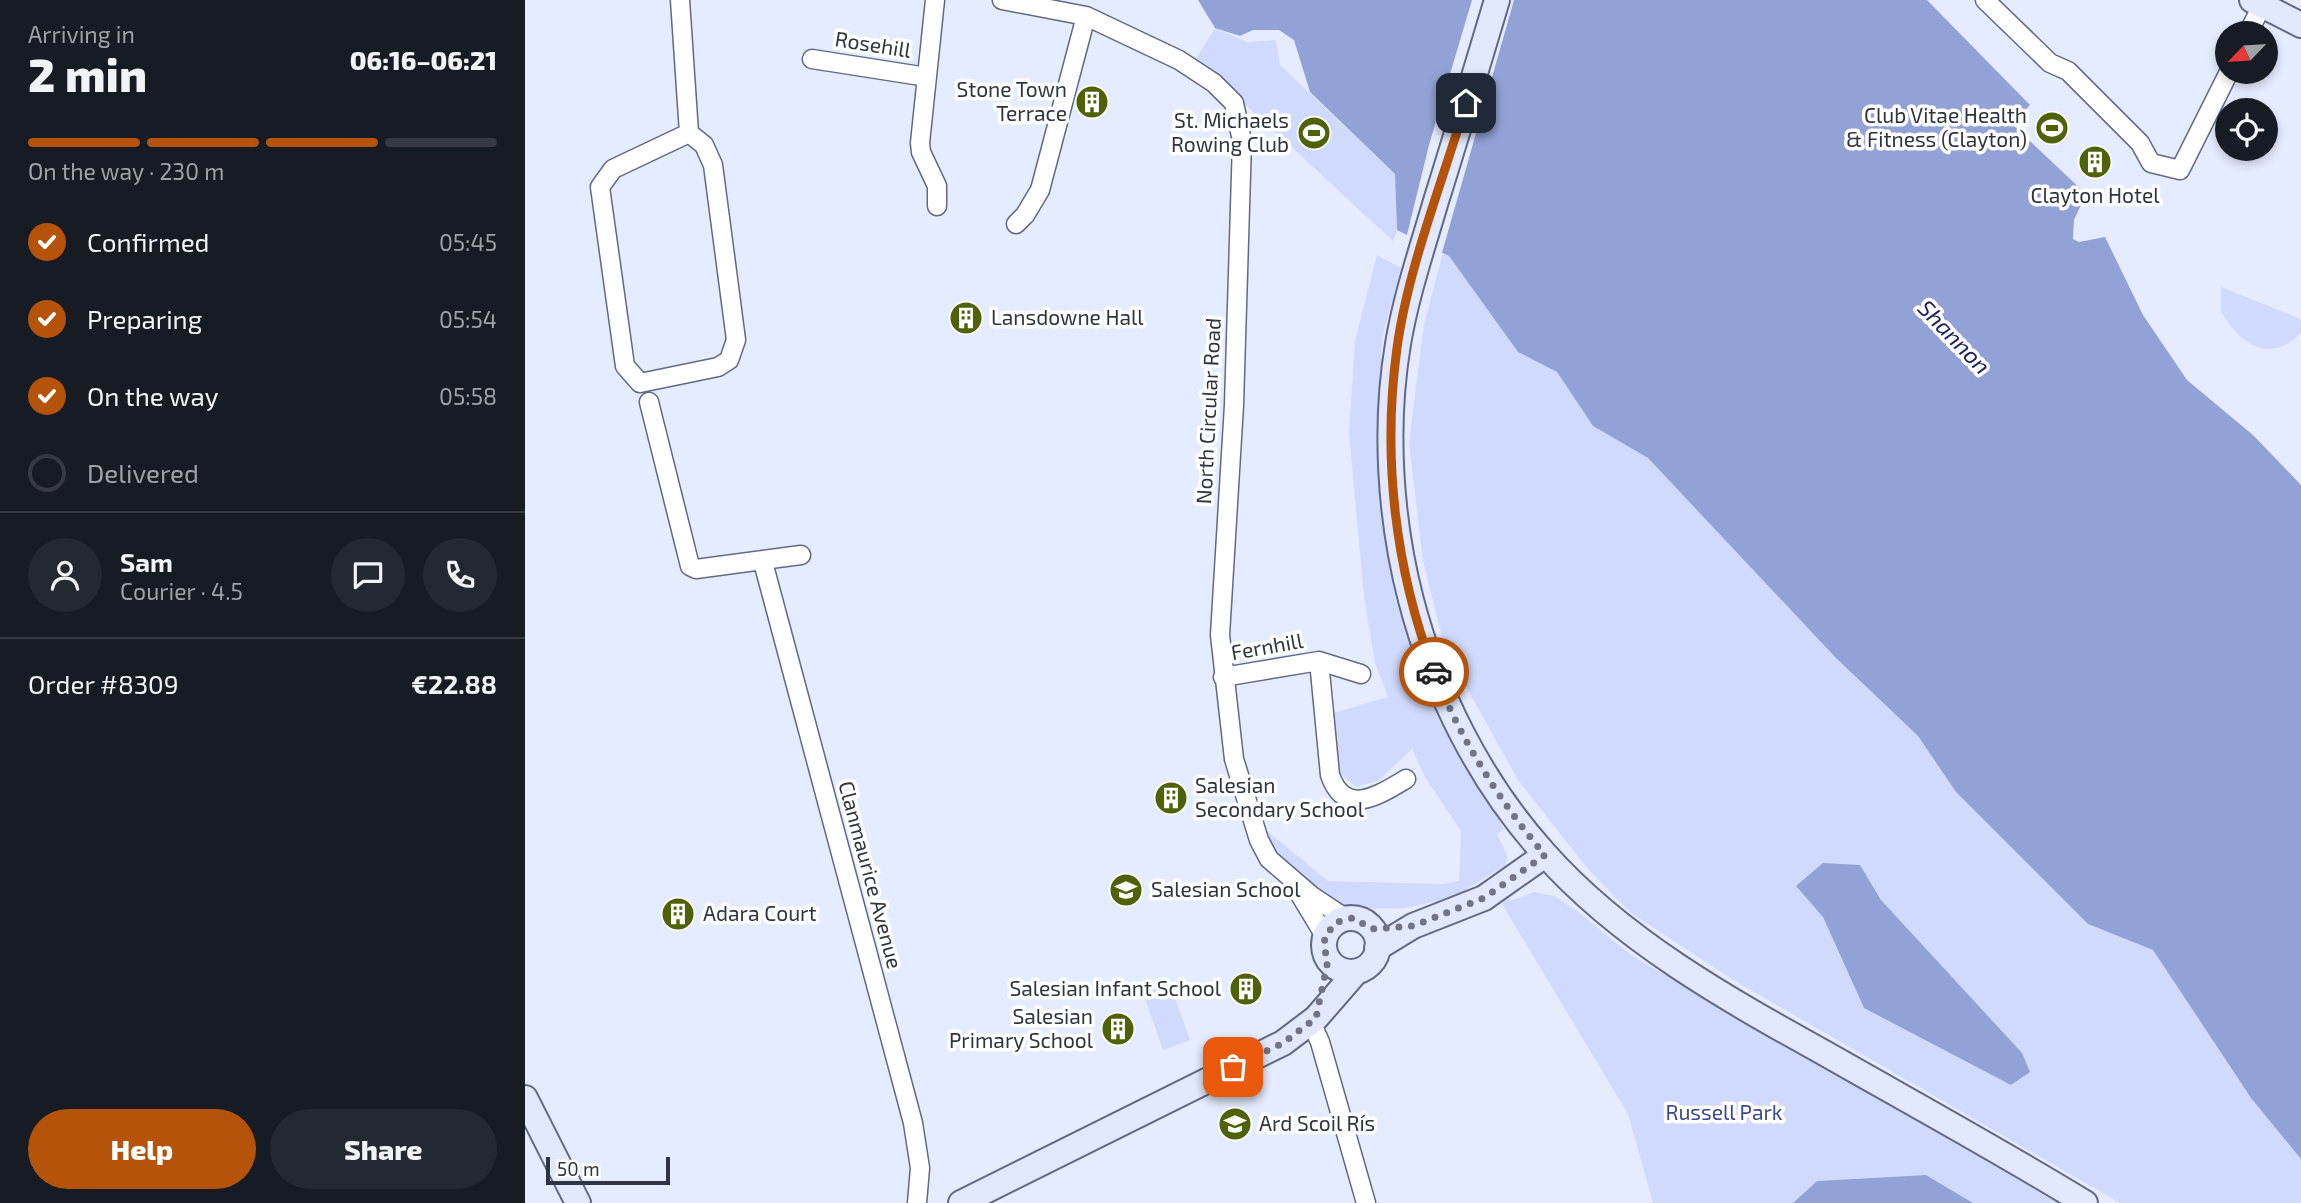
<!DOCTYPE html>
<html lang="en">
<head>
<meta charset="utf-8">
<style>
	:root { --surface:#171b24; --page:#242831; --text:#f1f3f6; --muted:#9ea1a6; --line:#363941; --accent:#b45309 }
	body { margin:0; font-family:"Exo 2",sans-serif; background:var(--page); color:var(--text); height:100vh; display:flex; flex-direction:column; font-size:26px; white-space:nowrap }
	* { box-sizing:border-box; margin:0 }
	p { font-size:23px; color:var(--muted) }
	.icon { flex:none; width:38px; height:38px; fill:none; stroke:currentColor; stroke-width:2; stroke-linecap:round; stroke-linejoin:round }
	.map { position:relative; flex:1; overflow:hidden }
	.side { display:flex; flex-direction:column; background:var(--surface); width:525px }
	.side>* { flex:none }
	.needle { width:46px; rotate:245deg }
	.fabs { position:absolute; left:1690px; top:21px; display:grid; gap:14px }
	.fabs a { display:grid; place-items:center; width:63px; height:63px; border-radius:50%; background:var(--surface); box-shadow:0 4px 10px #0003; font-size:35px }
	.scale { position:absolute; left:21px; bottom:18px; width:124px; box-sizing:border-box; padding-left:7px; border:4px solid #303440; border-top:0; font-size:19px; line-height:24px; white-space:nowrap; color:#303440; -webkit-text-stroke:5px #fff; paint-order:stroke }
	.pin { position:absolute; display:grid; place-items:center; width:60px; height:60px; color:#fff; margin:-30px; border-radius:14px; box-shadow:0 4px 10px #0006 }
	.courier { position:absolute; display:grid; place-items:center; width:70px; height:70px; margin:-35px; border:5px solid #b45309; border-radius:50%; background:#fff; color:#222; box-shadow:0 2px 9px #0007 }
	.summary em { font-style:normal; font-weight:800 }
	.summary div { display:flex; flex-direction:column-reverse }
	.summary { display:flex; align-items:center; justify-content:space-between; height:119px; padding:0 28px }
	h1 { font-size:46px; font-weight:800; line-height:52px }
	.bar { display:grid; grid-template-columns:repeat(4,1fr); gap:10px 7px; align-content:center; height:84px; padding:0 28px }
	.bar i { height:9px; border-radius:5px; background:var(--line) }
	.bar .on { background:var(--accent) }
	.bar p { grid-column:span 4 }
	.line { display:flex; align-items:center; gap:18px; padding:0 28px; border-top:2px solid var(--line) }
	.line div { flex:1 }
	.round { display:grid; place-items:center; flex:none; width:74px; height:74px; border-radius:37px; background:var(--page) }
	ol { padding:0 28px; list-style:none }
	li { display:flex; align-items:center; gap:21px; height:77px }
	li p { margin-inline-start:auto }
	li .icon { padding:7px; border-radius:50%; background:var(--accent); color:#fff; stroke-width:4 }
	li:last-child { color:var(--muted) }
	li i { width:38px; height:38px; border:4px solid var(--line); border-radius:50% }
	.button { display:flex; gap:14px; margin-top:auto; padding:14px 28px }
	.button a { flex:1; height:80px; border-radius:42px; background:var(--accent); color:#fff; font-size:28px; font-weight:800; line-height:80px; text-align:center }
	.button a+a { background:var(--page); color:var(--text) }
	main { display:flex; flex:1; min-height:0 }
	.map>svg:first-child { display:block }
	.green { fill:#d0dafc; fill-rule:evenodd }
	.water { fill:#93a2d6 }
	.pier { fill:#e6ecff }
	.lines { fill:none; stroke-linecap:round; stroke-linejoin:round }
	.street-casing { stroke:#616984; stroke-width:21 }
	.secondary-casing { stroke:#616984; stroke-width:28 }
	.street { stroke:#fff; stroke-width:18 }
	.secondary { stroke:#e2e8fd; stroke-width:24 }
	.done { stroke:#707483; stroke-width:7; stroke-dasharray:0 12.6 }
	.route { stroke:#b45309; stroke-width:9 }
	.labels { text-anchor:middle; stroke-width:7; stroke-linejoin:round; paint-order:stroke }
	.street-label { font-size:21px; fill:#303440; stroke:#fff }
	.poi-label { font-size:21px; fill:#303440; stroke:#fff; text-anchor:end }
	.park-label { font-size:21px; fill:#3c4a8b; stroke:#fff }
	.water-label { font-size:23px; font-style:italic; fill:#1c2462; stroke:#fff }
</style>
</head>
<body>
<main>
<section class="side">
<div class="summary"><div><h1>2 min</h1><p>Arriving in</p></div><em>06:16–06:21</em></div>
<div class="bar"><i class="on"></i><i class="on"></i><i class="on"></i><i></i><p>On the way · 230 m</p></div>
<ol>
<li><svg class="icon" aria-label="check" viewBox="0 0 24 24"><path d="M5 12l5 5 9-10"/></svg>Confirmed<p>05:45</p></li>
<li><svg class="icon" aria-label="check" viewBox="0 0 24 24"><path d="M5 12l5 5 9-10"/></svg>Preparing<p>05:54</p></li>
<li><svg class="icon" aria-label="check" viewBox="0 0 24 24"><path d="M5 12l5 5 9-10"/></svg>On the way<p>05:58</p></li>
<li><i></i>Delivered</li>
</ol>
<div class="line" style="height:126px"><a class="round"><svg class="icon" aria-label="person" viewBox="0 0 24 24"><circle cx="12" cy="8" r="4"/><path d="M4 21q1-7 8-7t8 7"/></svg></a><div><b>Sam</b><p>Courier · 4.5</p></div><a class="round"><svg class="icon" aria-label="chat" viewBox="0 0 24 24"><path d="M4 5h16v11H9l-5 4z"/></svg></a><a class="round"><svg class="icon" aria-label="phone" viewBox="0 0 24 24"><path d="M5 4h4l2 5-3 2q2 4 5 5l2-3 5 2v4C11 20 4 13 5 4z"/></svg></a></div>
<div class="line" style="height:91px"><div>Order #8309</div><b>€22.88</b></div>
<div class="button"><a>Help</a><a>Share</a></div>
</section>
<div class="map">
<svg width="1776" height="1203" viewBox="0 0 1776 1203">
	<rect width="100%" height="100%" fill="#e6ecff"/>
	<path class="green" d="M 690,28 L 722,42 L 751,40 L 755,65 L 870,174 L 872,230 L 868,241 L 671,59 Z
		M 918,253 L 924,256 L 993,352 L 1032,372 L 1068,426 L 1123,458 L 1310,657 L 1393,736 L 1431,792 L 1563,924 L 1628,950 L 1726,1098 L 1776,1159 L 1776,1203 L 1595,1203 L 1210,981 L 1106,913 L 1062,868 L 993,780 L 920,649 L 898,561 L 884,442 L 899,324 ZM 1335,865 L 1356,900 L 1339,1008 L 1298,917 L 1271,886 Z
		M 852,255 L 876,268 L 857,338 L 855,411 L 858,525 L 870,599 L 903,698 L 979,829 L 972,834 L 982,855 L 981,865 L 937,892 L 913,901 L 880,908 L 830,909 L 800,896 L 738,841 L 731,822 L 803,881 L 917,884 L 934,881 L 936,831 L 900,777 L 887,749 L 853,781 L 831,787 L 813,772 L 805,714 L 863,697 L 850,663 L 839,597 L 824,433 L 830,341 Z
		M 1696,287 L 1776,319 L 1776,333 C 1744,365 1716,344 1696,312 Z
		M 1009,892 L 1029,896 L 1051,910 L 1106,955 L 1533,1203 L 1448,1203 L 1401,1175 L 1292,1181 L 1268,1203 L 1128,1203 L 1103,1114 L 977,904 L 983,898 L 986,901 Z
		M 644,980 L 665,1040 L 638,1050 L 617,990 Z"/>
	<path class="water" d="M 673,0 L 1402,0 L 1505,105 L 1487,124 L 1561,194 L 1549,220 L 1548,239 L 1554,242 L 1580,237 L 1618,315 L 1662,380 L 1729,436 L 1776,485 L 1776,1159 L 1726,1098 L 1628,950 L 1563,924 L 1431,792 L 1393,736 L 1310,657 L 1123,458 L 1068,426 L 1032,372 L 993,352 L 924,256 L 872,230 L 870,174 L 785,92 L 769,40 L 754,30 L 728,30 L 715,36 L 690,28 Z
		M 1298,863 L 1335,865 L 1356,900 L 1497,1053 L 1505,1072 L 1486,1085 L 1339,1008 L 1298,917 L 1271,886 Z
		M 1401,1175 L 1448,1203 L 1268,1203 L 1292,1181 Z"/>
	<path class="pier" d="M 947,0 L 989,0 L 916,256 L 881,239 L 904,145 Z"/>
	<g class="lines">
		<defs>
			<path id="street" d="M 155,0 L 164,133 L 179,145 L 188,165 L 211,340 L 204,360 L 193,367 L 115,383 L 100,366 L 75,187 L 88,169 L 164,133
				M 410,0 L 395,143 L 396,152 L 412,186 L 412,206
				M 477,0 L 561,16 L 654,60 L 689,83 L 709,103 L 717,141 L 709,405 L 695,635 L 709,759 L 734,840 L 744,859 L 787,896 L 820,918
				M 1460,0 L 1525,63 L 1543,71 L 1615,143 L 1626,163 L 1655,170 L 1704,72
				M 1723,33 L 1740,0
				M 287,59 L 402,77
				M 491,224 L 500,215 L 515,190 L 561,16
				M 124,402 L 165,566 L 171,569 L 276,555
				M 238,562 L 388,1123 L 395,1168 L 392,1203
				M 794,661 L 805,775 C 820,818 854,795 881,779
				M 698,677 L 794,661 L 836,674
				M 771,888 L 800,936
				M 786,1022 L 795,1042 L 841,1203"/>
			<path id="secondary" d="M 972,0 C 952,67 932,134 911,201 C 897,249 881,296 873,344 C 859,427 865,519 886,600 C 910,692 955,782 1019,853 C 1096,940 1202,999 1303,1055 C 1389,1104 1475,1151 1560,1203
				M 1727,0 L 1776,25
				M799 945a27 27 0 1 1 54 0a27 27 0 1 1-54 0Z
				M 852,948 L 888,926 L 959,898 L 1020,855
				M 0,1098 L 53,1203
				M 436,1203 L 758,1043 L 791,1018 L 831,972"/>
		</defs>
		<use href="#street" class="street-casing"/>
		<use href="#secondary" class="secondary-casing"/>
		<use href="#street" class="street"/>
		<use href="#secondary" class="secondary"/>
	</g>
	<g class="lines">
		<path class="done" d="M 708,1067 L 758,1043 L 791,1018 L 803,960 L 799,948 L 800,936 L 812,922 L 828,918 L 847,929 L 888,926 L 959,898 L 1020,855 C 974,801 935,738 909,672"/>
		<path class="route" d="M 909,672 C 870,569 857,457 872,348 C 883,268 918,180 941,103"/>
	</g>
	<defs>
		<symbol id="building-disc" viewBox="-11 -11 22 22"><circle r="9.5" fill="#4f620a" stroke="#fff"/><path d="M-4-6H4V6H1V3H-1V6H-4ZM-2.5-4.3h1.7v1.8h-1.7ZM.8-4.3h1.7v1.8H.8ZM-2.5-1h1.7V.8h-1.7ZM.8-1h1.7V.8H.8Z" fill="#fff"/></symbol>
		<symbol id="stadium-disc" viewBox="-11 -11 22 22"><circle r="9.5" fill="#4f620a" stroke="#fff"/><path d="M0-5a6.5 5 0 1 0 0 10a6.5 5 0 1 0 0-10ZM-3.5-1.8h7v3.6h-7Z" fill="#fff"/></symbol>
		<symbol id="school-disc" viewBox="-11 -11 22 22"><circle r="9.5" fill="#4f620a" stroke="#fff"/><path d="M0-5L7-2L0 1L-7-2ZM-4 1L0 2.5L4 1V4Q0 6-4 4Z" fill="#fff"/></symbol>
	</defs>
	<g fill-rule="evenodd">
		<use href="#building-disc" x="548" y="83" width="38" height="38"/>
		<use href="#stadium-disc" x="1508" y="109" width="38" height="38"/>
		<use href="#stadium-disc" x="770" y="114" width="38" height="38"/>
		<use href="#building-disc" x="1551" y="143" width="38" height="38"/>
		<use href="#building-disc" x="422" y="299" width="38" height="38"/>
		<use href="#building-disc" x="627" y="779" width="38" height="38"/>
		<use href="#school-disc" x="582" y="871" width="38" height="38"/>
		<use href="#building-disc" x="134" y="895" width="38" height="38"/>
		<use href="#building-disc" x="702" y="970" width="38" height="38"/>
		<use href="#building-disc" x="574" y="1010" width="38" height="38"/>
		<use href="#school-disc" x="691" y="1105" width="38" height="38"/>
	</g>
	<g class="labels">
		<g class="street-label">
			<text transform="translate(348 45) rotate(9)" y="7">Rosehill</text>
			<text transform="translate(684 411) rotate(-87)" y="7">North Circular Road</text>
			<text transform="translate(742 647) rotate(-10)" y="7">Fernhill</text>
			<text transform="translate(345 875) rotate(75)" y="7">Clanmaurice Avenue</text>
		</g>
		<g class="poi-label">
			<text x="542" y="97">Stone Town<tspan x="542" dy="24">Terrace</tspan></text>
			<text x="1502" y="123">Club Vitae Health<tspan x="1502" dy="24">&amp; Fitness (Clayton)</tspan></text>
			<text x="764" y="128">St. Michaels<tspan x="764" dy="24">Rowing Club</tspan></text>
			<text x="1570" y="203" text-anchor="middle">Clayton Hotel</text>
			<text x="466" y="325" text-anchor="start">Lansdowne Hall</text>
			<text x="670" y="793" text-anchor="start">Salesian<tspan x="670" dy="24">Secondary School</tspan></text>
			<text x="626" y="897" text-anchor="start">Salesian School</text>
			<text x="178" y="921" text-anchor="start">Adara Court</text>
			<text x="696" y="996">Salesian Infant School</text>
			<text x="568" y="1024">Salesian<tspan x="568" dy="24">Primary School</tspan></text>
			<text x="734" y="1131" text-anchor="start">Ard Scoil Rís</text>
		</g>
		<g class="park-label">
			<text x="1199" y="1120">Russell Park</text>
		</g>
		<g class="water-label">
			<text transform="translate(1429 337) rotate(46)" y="8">Shannon</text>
		</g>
	</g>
</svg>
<div class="fabs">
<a><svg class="needle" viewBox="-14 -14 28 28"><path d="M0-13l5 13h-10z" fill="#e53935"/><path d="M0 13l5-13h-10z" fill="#9ea1a6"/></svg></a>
<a><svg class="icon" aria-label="locate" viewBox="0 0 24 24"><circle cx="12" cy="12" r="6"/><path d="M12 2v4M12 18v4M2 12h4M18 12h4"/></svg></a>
</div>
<div class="scale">50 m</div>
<div class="pin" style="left:708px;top:1067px;background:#ea580c"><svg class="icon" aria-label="bag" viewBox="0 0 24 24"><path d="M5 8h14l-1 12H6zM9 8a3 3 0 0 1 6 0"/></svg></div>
<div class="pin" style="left:941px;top:103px;background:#1f2937"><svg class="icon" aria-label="home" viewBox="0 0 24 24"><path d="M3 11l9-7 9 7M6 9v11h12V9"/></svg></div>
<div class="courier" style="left:909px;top:672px"><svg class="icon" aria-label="car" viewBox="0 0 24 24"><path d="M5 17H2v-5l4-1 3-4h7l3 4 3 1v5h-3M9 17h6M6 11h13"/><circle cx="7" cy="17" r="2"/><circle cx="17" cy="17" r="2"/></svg></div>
</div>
</main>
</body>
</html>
